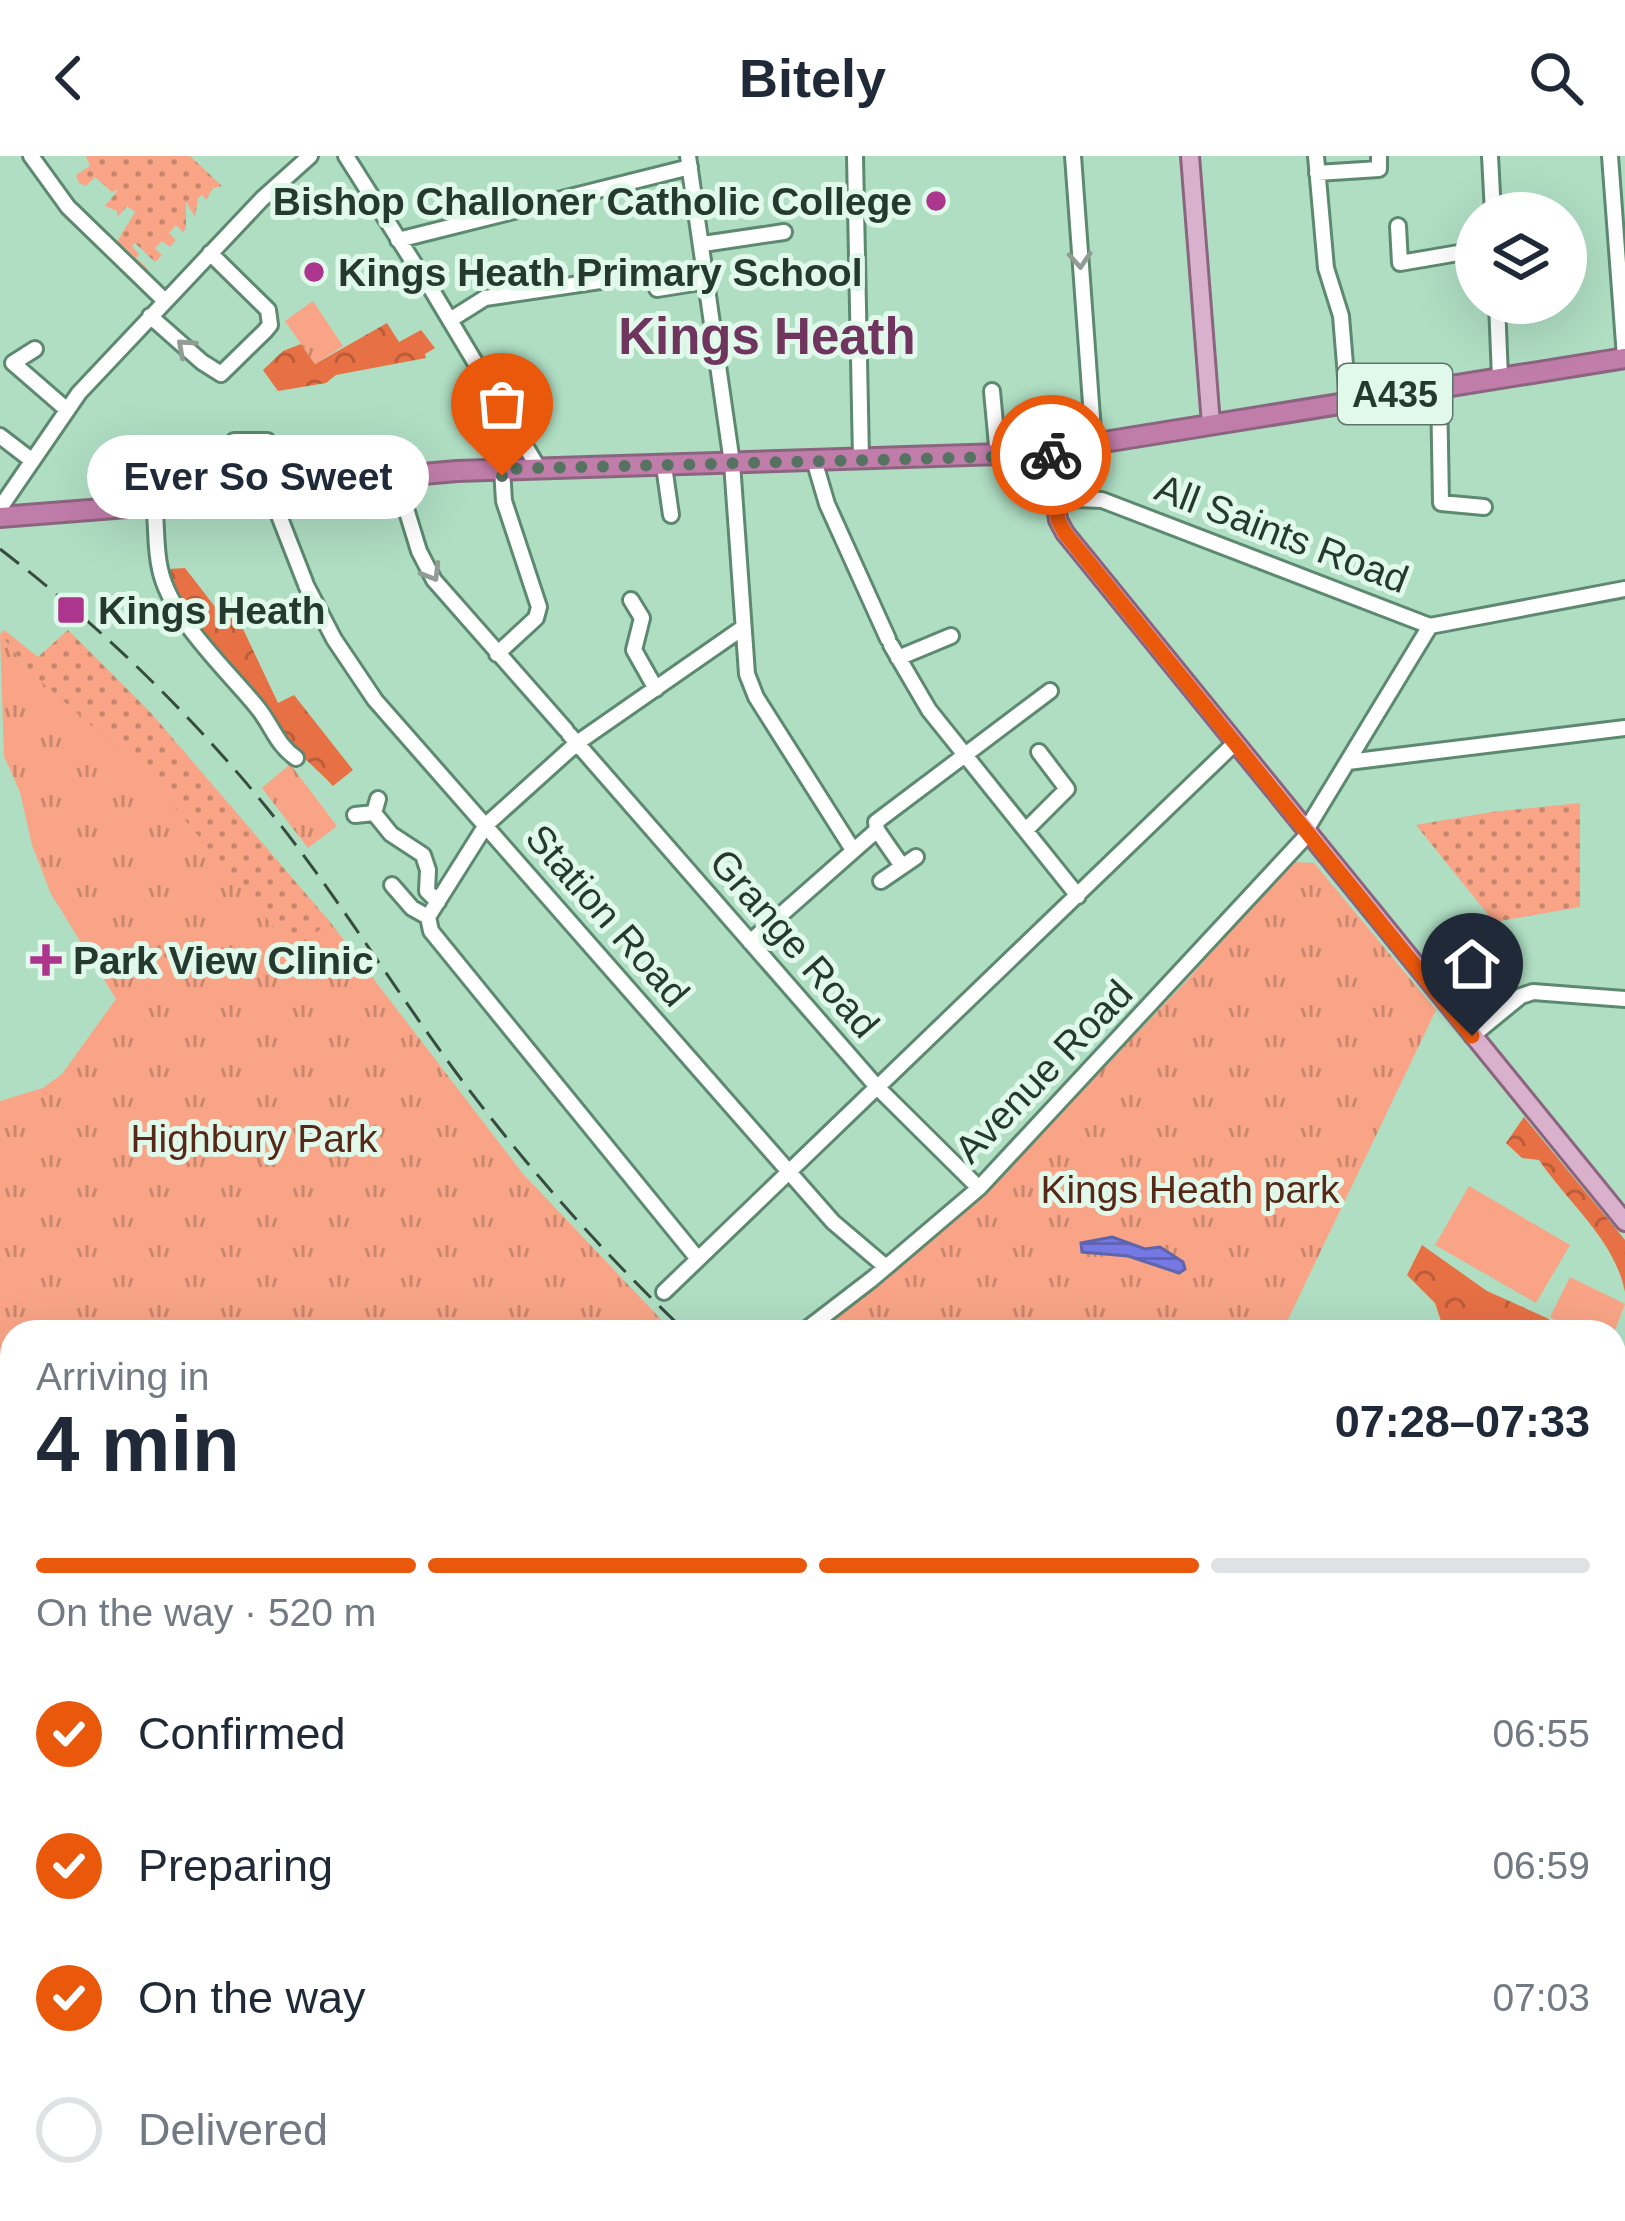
<!DOCTYPE html>
<html lang="en">
<head>
<meta charset="utf-8">
<style>
	:root { --surface:#fff; --page:#f6f6f7; --text:#1f2937; --muted:#747a83; --line:#e0e1e3; --accent:#ea580c }
	body { margin:0; font-family:Helvetica,sans-serif; background:var(--page); color:var(--text); height:100vh; display:flex; flex-direction:column; font-size:45px; white-space:nowrap }
	* { box-sizing:border-box; margin:0 }
	p { font-size:39px; color:var(--muted) }
	.icon { flex:none; width:66px; height:66px; fill:none; stroke:currentColor; stroke-width:2; stroke-linecap:round; stroke-linejoin:round }
	.map { position:relative; flex:1; overflow:hidden }
	.drawer { position:absolute; left:0px; top:1164px; width:1626px; height:903px; display:flex; flex-direction:column; background:var(--surface); border-radius:36px 36px 0 0; box-shadow:0 12px 48px #0002 }
	.drawer>* { flex:none }
	.fabs { position:absolute; left:1455px; top:36px; display:grid; gap:24px }
	.fabs a { display:grid; place-items:center; width:132px; height:132px; border-radius:50%; background:var(--surface); box-shadow:0 12px 48px #0002; font-size:60px }
	.pin { position:absolute; display:grid; place-items:center; width:102px; height:102px; color:#fff; margin:-123px -51px; border-radius:50% 50% 50% 0; rotate:-45deg; box-shadow:0 0 12px #0007 }
	.pin .icon { rotate:45deg }
	.courier { position:absolute; display:grid; place-items:center; width:120px; height:120px; margin:-60px; border:9px solid #ea580c; border-radius:50%; background:#fff; color:#222; box-shadow:0 3px 15px #0007 }
	.bubble { position:absolute; height:84px; border-radius:42px; background:var(--surface); box-shadow:0 12px 48px #0002; font-size:39px; font-weight:800; line-height:84px; text-align:center }
	.headline em { font-style:normal; font-weight:800 }
	.headline div { display:flex; flex-direction:column-reverse }
	.headline { display:flex; align-items:center; justify-content:space-between; height:204px; padding:0 36px }
	h1 { font-size:78px; font-weight:800; line-height:90px }
	.bar { display:grid; grid-template-columns:repeat(4,1fr); gap:18px 12px; align-content:center; height:144px; padding:0 36px }
	.bar i { height:15px; border-radius:9px; background:var(--line) }
	.bar .selected { background:var(--accent) }
	.bar p { grid-column:span 4 }
	ol { padding:0 36px; list-style:none }
	li { display:flex; align-items:center; gap:36px; height:132px }
	li p { margin-inline-start:auto }
	li .icon { padding:12px; border-radius:50%; background:var(--accent); color:#fff; stroke-width:4 }
	li:last-child { color:var(--muted) }
	li i { width:66px; height:66px; border:6px solid var(--line); border-radius:50% }
	header { display:flex; justify-content:space-between; align-items:center; height:156px; padding:0 36px; background:var(--surface); font-size:54px; font-weight:800 }
	.map>svg:first-child { display:block }
	.grass { fill:url(#grass-dots) }
	.forest { fill:url(#forest-crowns) }
	.park { fill:url(#park-tufts) }
	.pitch { fill:#f9a486 }
	.water { fill:url(#water-rules); stroke:#5e65ad; stroke-width:3 }
	.lines { fill:none; stroke-linecap:round; stroke-linejoin:round }
	.minor-casing { stroke:#5c8970; stroke-width:20 }
	.major-casing { stroke:#8b657f; stroke-width:22 }
	.highway-casing { stroke:#8b657f; stroke-width:24 }
	.minor { stroke:#fff; stroke-width:14 }
	.major { stroke:#dab1cc; stroke-width:16 }
	.highway { stroke:#c17daa; stroke-width:18 }
	.rail { stroke:#364c3f; stroke-width:3; stroke-dasharray:24 12; stroke-linecap:butt }
	.minor-bridge-casing { stroke:#5c8970; stroke-width:20; stroke-linecap:butt }
	.minor-bridge { stroke:#fff; stroke-width:14 }
	.oneway { stroke:#929c96 }
	.done { stroke:#567362; stroke-width:12; stroke-dasharray:0 21.6 }
	.route { stroke:#ea580c; stroke-width:15 }
	.poi-dot { fill:#ac358d; stroke:#e1f9eb; stroke-width:4.5 }
	.labels { text-anchor:middle; stroke-width:10; stroke-linejoin:round; paint-order:stroke }
	.shield { fill:#e1f9eb; stroke:#5e7367; stroke-width:3 }
	.shield-label { font-size:36px; font-weight:bold; fill:#26392e }
	.poi-label { font-size:39px; font-weight:bold; fill:#26392e; stroke:#e1f9eb; text-anchor:start }
	.street-label { font-size:39px; fill:#26392e; stroke:#e1f9eb }
	.park-label { font-size:39px; fill:#572817; stroke:#e1f9eb }
	.district-label { font-size:51px; font-weight:bold; fill:#70355e; stroke:#e1f9eb }
</style>
</head>
<body>
<header><svg class="icon" aria-label="back" viewBox="0 0 24 24"><path d="M15 5l-7 7 7 7"/></svg>Bitely<svg class="icon" aria-label="search" viewBox="0 0 24 24"><circle cx="10" cy="10" r="6"/><path d="M15 15l6 6"/></svg></header>
<div class="map">
<svg width="1625" height="2065" viewBox="0 0 1625 2065">
	<defs>
		<pattern id="grass-dots" width="8" height="8" patternUnits="userSpaceOnUse" patternTransform="scale(3)"><rect width="8" height="8" fill="#f9a486"/><path d="M2 2h.1M6 6h.1" fill="none" stroke="#c9876e" stroke-width="1.8" stroke-linecap="round"/></pattern>
		<pattern id="forest-crowns" width="20" height="18" patternUnits="userSpaceOnUse" patternTransform="scale(3)"><rect width="20" height="18" fill="#e77045"/><path d="M2 6a3 3 0 1 1 6 0M12 15a3 3 0 1 1 6 0" fill="none" stroke="#bb5d3a"/></pattern>
		<pattern id="park-tufts" width="24" height="20" patternUnits="userSpaceOnUse" patternTransform="scale(3)"><rect width="24" height="20" fill="#f9a486"/><path d="M3 7l-1-3M5 7V3M7 7l1-3M15 17l-1-3M17 17v-4M19 17l1-3" fill="none" stroke="#c9876e"/></pattern>
		<pattern id="water-rules" width="6" height="5" patternUnits="userSpaceOnUse" patternTransform="scale(3)"><rect width="6" height="5" fill="#7678e3"/><path d="M0 2.5h6" fill="none" stroke="#6163b8"/></pattern>
	</defs>
	<rect width="100%" height="100%" fill="#afdec3"/>
	<path class="grass" d="M 86,0 L 190,0 L 222,30 L 213,32 L 206,44 L 202,39 L 198,42 L 195,61 L 186,46 L 186,73 L 183,76 L 176,69 L 169,77 L 176,84 L 170,91 L 162,85 L 155,92 L 162,99 L 155,106 L 135,87 L 132,90 L 139,98 L 136,102 L 148,113 L 144,117 L 115,89 L 135,56 L 127,50 L 117,62 L 117,55 L 105,50 L 119,33 L 112,36 L 95,21 L 86,30 L 79,27 L 76,19 L 90,10 Z
		M 4,474 L 38,501 L 68,474 L 151,557 L 330,766 L 294,795 L 30,516 L 0,478 Z
		M 1580,647 L 1580,751 L 1494,766 L 1416,669 L 1492,656 Z"/>
	<path class="forest" d="M 387,167 L 399,186 L 421,174 L 435,192 L 425,198 L 426,202 L 336,219 L 326,227 L 278,235 L 263,214 L 283,195 L 301,188 L 315,208 Z
		M 185,412 L 226,465 L 236,458 L 278,547 L 294,539 L 353,614 L 333,630 C 318,614 301,600 286,584 C 276,572 270,557 260,544 C 230,504 183,464 169,413 Z
		M 1524,961 L 1625,1084 L 1625,1136 C 1615,1084 1568,1047 1539,1004 L 1522,1002 L 1506,987 Z
		M 1422,1089 L 1487,1135 L 1549,1163 L 1544,1176 L 1462,1176 L 1461,1170 L 1441,1165 L 1435,1147 L 1407,1119 Z"/>
	<path class="park" d="M 313,145 L 343,190 L 315,208 L 285,165 Z
		M 0,478 L 30,516 L 146,617 L 293,794 L 330,766 L 523,1018 L 673,1176 L 12,1176 L 12,1501 L 0,1506 L 0,945 L 43,932 L 62,918 L 116,843 L 51,738 L 32,689 L 20,636 L 4,600 Z
		M 290,608 L 337,670 L 308,692 L 262,632 Z
		M 1290,706 L 1314,707 L 1436,854 L 1282,1176 L 819,1176 L 1012,1009 L 1190,821 Z
		M 12,1796 L 12,2055 L 302,2055 L 307,2065 L 0,2065 L 0,1799 Z"/>
	<path class="pitch" d="M 1469,1030 L 1570,1089 L 1536,1147 L 1435,1089 Z
		M 1570,1121 L 1625,1148 L 1614,1177 L 1580,1176 L 1550,1161 Z"/>
	<path class="water" d="M 1112,1081 L 1145,1093 L 1160,1091 L 1183,1106 L 1185,1113 L 1179,1117 L 1128,1100 L 1082,1096 L 1081,1087 Z"/>
	<g class="lines">
		<defs>
			<path id="minor" d="M 31,0 L 68,51 L 165,145
				M 346,0 L 427,128
				M 688,0 L 732,307 L 747,518 L 756,541 L 853,694
				M 855,0 L 861,303
				M 1073,0 L 1094,289
				M 1316,0 L 1326,112 L 1341,160 L 1348,245
				M 1490,0 L 1493,57
				M 1610,0 L 1625,201
				M 1317,17 L 1379,13 L 1379,0
				M 1398,70 L 1400,107 L 1476,94
				M 398,84 L 690,11
				M 703,88 L 784,76
				M 656,117 L 657,133 L 707,125
				M 430,131 L 539,313
				M 1497,147 L 1500,222
				M 150,160 L 202,206 L 221,218 L 265,175 L 270,169 L 268,154 L 210,97
				M 450,164 L 485,142 L 600,125
				M 35,193 L 13,207 L 66,253
				M 1439,232 L 1441,347 L 1484,351
				M 992,235 L 998,300
				M 0,280 L 30,303
				M 234,285 L 267,285 L 283,337
				M 814,304 L 827,348 L 888,483
				M 664,310 L 671,359
				M 396,320 L 419,395 L 434,424 L 566,574
				M 271,339 L 305,426
				M 154,348 C 157,369 155,392 160,413 C 170,462 227,514 257,551 C 272,569 276,588 296,602
				M 1056,348 L 1078,343 L 1102,344 L 1430,470 L 1625,433
				M 0,352 L 79,237 L 262,43 L 310,0
				M 306,429 L 334,483 L 375,544 L 833,1066 L 886,1111
				M 631,444 L 642,462 L 634,494 L 656,533
				M 891,489 L 929,554 L 1078,740
				M 497,498 L 536,462 L 539,451 L 504,345 L 502,313
				M 898,502 L 951,480
				M 569,578 L 877,931 L 979,1032
				M 1348,606 L 1625,572
				M 374,657 L 391,678 L 423,699 L 428,714 L 427,735 L 438,746
				M 355,659 L 374,657 L 378,643
				M 1026,674 L 1067,633 L 1039,596
				M 1306,674 L 1430,470
				M 902,710 L 877,674 L 876,666 L 1050,535
				M 881,725 L 916,701
				M 392,729 L 412,752 L 428,761
				M 750,786 L 877,674
				M 1472,880 L 1521,840 L 1533,836 L 1625,843
				M 884,925 L 1235,587
				M 698,1103 L 431,775 L 428,761 L 486,669 L 577,587 L 741,473
				M 664,1136 L 877,931
				M 803,1176 L 872,1123 L 979,1032 L 1308,678
				M 0,1511 L 12,1506
				M 0,1549 L 12,1571
				M 1621,1646 L 1625,1628
				M 0,1703 L 12,1698
				M 1614,1758 L 1625,1760
				M 405,2055 L 413,2065
				M 734,2055 L 775,2065
				M 449,2065 L 452,2055
				M 1042,2065 L 1047,2055
				M 1527,2065 L 1529,2055"/>
			<path id="major" d="M 1190,0 L 1211,268
				M 1050,295 L 1058,364 L 1065,377 L 1625,1066"/>
			<path id="highway" d="M 0,361 L 255,341 L 366,323 L 457,315 L 1036,297 L 1625,202"/>
		</defs>
		<use href="#minor" class="minor-casing"/>
		<use href="#major" class="major-casing"/>
		<use href="#highway" class="highway-casing"/>
		<use href="#minor" class="minor"/>
		<use href="#major" class="major"/>
		<use href="#highway" class="highway"/>
		<path class="rail" d="M 0,393 C 98,468 189,556 267,652 C 334,735 389,825 452,911 C 522,1006 601,1095 686,1176
			M 1614,1663 L 1625,1665"/>
		<defs>
			<path id="minor-bridge" d="M 1614,1676 L 1621,1646"/>
		</defs>
		<use href="#minor-bridge" class="minor-bridge-casing"/>
		<use href="#minor-bridge" class="minor-bridge"/>
	</g>
	<defs><path id="oneway-chevron" d="M-2-3.5L2.5 0L-2 3.5" fill="none" stroke-width="1.6" stroke-linecap="round" stroke-linejoin="round" transform="scale(3)"/></defs>
	<g class="oneway">
		<use href="#oneway-chevron" transform="translate(1080 104) rotate(86)"/>
		<use href="#oneway-chevron" transform="translate(185 191) rotate(-138)"/>
		<use href="#oneway-chevron" transform="translate(432 417) rotate(59)"/>
	</g>
	<g class="lines">
		<path class="done" d="M 502,320 L 502,313 L 992,301 L 1050,295 L 1051,299"/>
		<path class="route" d="M 1051,299 L 1058,364 L 1065,377 L 1472,880"/>
	</g>
	<g class="poi-dot">
		<circle cx="936" cy="45" r="12"/>
		<circle cx="314" cy="116" r="12"/>
		<rect x="56" y="439" width="30" height="30" rx="6"/>
		<path d="M40 786h12v12h12v12h-12v12h-12v-12h-12v-12h12z"/>
	</g>
	<g class="labels">
		<rect class="shield" x="1338" y="208" width="114" height="60" rx="9"/>
		<g class="shield-label">
			<text x="1395" y="251">A435</text>
		</g>
		<g class="poi-label">
			<text x="912" y="59" text-anchor="end">Bishop Challoner Catholic College</text>
			<text x="338" y="130">Kings Heath Primary School</text>
			<text x="98" y="468">Kings Heath</text>
			<text x="73" y="818">Park View Clinic</text>
		</g>
		<g class="street-label">
			<text transform="translate(1282 377) rotate(21)" y="14">All Saints Road</text>
			<text transform="translate(608 759) rotate(49)" y="14">Station Road</text>
			<text transform="translate(795 787) rotate(49)" y="14">Grange Road</text>
			<text transform="translate(1043 915) rotate(-46)" y="14">Avenue Road</text>
		</g>
		<g class="park-label">
			<text x="254" y="996">Highbury Park</text>
			<text x="1190" y="1047">Kings Heath park</text>
		</g>
		<g class="district-label">
			<text x="767" y="198">Kings Heath</text>
		</g>
	</g>
</svg>
<div class="fabs">
<a><svg class="icon" aria-label="layers" viewBox="0 0 24 24"><path d="M12 4l9 5-9 5-9-5zM3 14l9 5 9-5"/></svg></a>
</div>
<div class="pin" style="left:502px;top:320px;background:#ea580c"><svg class="icon" aria-label="bag" viewBox="0 0 24 24"><path d="M5 8h14l-1 12H6zM9 8a3 3 0 0 1 6 0"/></svg></div>
<div class="pin" style="left:1472px;top:880px;background:#1f2937"><svg class="icon" aria-label="home" viewBox="0 0 24 24"><path d="M3 11l9-7 9 7M6 9v11h12V9"/></svg></div>
<div class="courier" style="left:1051px;top:299px"><svg class="icon" aria-label="bike" viewBox="0 0 24 24"><circle cx="6" cy="16" r="4"/><circle cx="18" cy="16" r="4"/><path d="M6 16l4-8h5l3 8M10 8l3 8H6M13 5h3"/></svg></div>
<div class="bubble" style="left:87px;top:279px;width:342px">Ever So Sweet</div>
<section class="drawer">
<div class="headline"><div><h1>4 min</h1><p>Arriving in</p></div><em>07:28–07:33</em></div>
<div class="bar"><i class="selected"></i><i class="selected"></i><i class="selected"></i><i></i><p>On the way · 520 m</p></div>
<ol>
<li><svg class="icon" aria-label="check" viewBox="0 0 24 24"><path d="M5 12l5 5 9-10"/></svg>Confirmed<p>06:55</p></li>
<li><svg class="icon" aria-label="check" viewBox="0 0 24 24"><path d="M5 12l5 5 9-10"/></svg>Preparing<p>06:59</p></li>
<li><svg class="icon" aria-label="check" viewBox="0 0 24 24"><path d="M5 12l5 5 9-10"/></svg>On the way<p>07:03</p></li>
<li><i></i>Delivered</li>
</ol>
</section>
</div>
</body>
</html>
